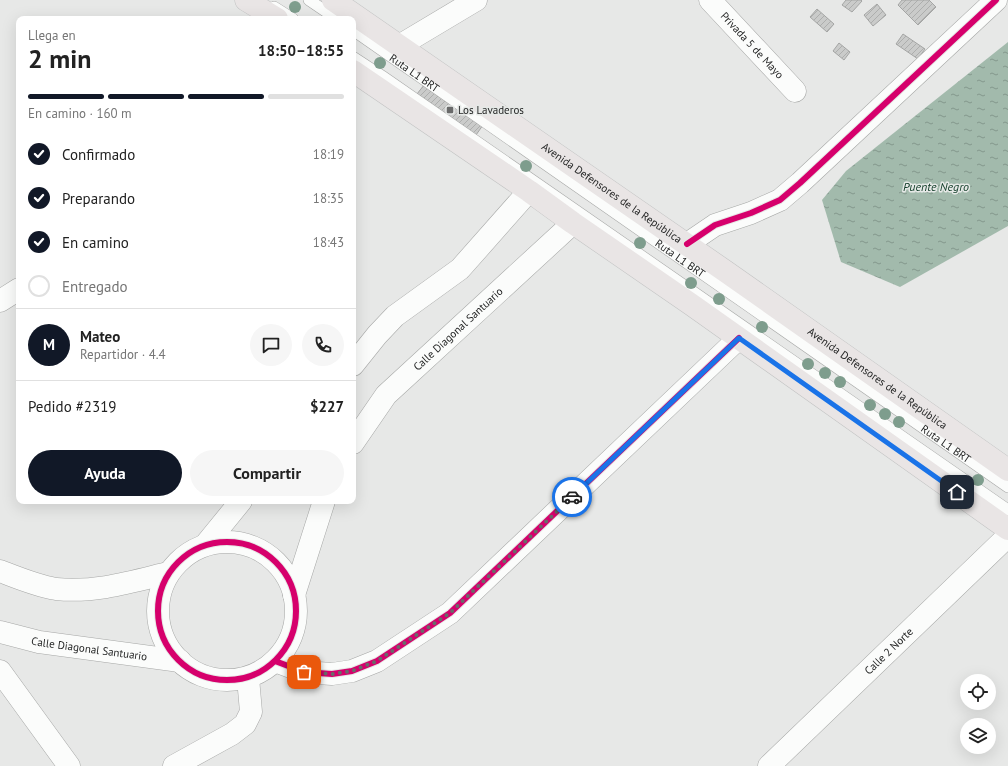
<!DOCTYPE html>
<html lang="es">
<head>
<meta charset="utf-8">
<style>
	:root { --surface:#fff; --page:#f6f6f6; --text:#222; --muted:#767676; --line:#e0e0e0; --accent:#111827 }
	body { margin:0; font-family:"PT Sans",sans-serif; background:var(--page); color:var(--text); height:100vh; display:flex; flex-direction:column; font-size:15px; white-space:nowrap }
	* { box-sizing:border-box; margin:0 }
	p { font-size:13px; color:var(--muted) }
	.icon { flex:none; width:22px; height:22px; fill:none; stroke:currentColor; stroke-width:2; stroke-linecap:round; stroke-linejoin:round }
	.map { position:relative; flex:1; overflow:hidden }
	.side { position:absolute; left:16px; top:16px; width:340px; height:488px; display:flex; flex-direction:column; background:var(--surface); border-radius:8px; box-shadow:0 4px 16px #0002 }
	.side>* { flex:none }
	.controls { position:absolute; left:960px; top:674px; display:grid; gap:8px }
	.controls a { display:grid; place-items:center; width:36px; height:36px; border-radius:50%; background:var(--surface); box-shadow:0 4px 16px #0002; font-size:20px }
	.pin { position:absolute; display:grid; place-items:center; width:34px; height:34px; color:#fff; margin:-17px; border-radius:8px; box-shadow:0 2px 6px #0006 }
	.courier { position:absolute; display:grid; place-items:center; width:40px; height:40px; margin:-20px; border:3px solid #1a73e8; border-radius:50%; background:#fff; color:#222; box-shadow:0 1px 5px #0007 }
	.summary em { font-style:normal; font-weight:800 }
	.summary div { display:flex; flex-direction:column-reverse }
	.summary { display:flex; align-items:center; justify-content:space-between; height:68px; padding:0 12px }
	h1 { font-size:26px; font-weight:800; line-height:30px }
	.bar { display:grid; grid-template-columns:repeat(4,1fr); gap:6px 4px; align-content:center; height:48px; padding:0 12px }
	.bar i { height:5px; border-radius:3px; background:var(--line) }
	.bar .current { background:var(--accent) }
	.bar p { grid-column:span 4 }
	.line { display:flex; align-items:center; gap:10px; padding:0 12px; border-top:1px solid var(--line) }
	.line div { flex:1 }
	.round { display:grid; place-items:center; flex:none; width:42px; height:42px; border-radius:21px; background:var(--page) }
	ol { padding:0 12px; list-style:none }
	li { display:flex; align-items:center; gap:12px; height:44px }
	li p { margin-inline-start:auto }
	li .icon { padding:4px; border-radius:50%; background:var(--accent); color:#fff; stroke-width:4 }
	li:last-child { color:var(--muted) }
	li i { width:22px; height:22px; border:2px solid var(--line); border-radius:50% }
	.cta { display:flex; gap:8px; margin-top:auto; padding:8px 12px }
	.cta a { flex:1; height:46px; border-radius:24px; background:var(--accent); color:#fff; font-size:16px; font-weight:800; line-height:46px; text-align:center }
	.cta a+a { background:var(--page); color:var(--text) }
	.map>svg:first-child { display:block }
	.water { fill:url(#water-ripples) }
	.building { fill:url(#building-hatch); stroke:#a4a5a4 }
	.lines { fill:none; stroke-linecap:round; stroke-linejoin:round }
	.lane-casing { stroke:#a6a7a6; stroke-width:12 }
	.street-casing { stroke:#a6a7a6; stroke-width:23 }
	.primary-casing { stroke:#c2c3c3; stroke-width:23 }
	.lane { stroke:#fbfcfb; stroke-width:11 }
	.street { stroke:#fbfcfb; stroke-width:22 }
	.primary { stroke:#e9e5e5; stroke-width:22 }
	.cycleway-casing { stroke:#e6e9e7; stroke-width:8 }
	.cycleway { stroke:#d6006c; stroke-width:6 }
	.tree { fill:#7e9d8d }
	.done { stroke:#696a6a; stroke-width:4; stroke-dasharray:0 7.2 }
	.route { stroke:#1a73e8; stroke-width:5 }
	.poi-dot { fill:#696a6a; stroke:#e6e9e7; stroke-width:1.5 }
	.labels { text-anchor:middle; stroke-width:3; stroke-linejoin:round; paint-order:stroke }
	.street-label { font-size:11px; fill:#252626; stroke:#e6e9e7 }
	.poi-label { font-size:11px; fill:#252626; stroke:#e6e9e7; text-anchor:start }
	.water-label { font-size:12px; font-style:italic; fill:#0f3b26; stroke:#e6e9e7 }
</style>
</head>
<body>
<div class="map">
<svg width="1008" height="766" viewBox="0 0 1008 766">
	<defs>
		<pattern id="water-ripples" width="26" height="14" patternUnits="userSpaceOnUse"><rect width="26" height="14" fill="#a2baac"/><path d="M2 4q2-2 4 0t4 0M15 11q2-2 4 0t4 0" fill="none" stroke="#84978c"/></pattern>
		<pattern id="building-hatch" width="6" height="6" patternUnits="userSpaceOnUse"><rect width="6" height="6" fill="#cacbca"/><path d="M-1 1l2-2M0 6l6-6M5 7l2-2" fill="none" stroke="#adaead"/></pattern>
	</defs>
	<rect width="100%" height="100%" fill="#e7e8e7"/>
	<path class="water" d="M 1008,42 L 1008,226 L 900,287 L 841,262 L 822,200 L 846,171 Z"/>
	<path class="building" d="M 846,0 L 861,0 L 862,1 L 852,12 L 842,5 Z
		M 902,0 L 929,0 L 936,7 L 918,25 L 898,5 Z
		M 877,4 L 886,15 L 873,26 L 864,15 Z
		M 817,9 L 834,24 L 827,32 L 810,17 Z
		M 903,34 L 925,49 L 918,59 L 896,44 Z
		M 839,43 L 850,52 L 844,60 L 833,51 Z
		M 424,85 L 483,125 L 476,135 L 417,94 Z"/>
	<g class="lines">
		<defs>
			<g id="lane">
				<path d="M 309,0 L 337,19"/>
				<path d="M 274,7 L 293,19"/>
				<path id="s1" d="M 353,30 L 1008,487"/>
				<path d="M 353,57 L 382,76 L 1008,510"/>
			</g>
			<g id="street">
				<path id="s2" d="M 710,0 L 795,91"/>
				<path d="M 399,46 L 476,0"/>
				<path d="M 687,244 L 715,225 L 751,213 L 780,200 L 800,183 L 996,0"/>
				<path d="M 0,301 L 19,289"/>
				<path d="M 353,365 L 377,335 L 395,316 L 460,269 L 529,191"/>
				<path id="s3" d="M 353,443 L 386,395 L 573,223"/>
				<circle cx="227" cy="611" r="69"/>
				<path d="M 206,544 L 241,501"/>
				<path d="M 0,571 C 18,578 37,586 56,589 C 95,593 131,582 168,573"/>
				<path d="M 294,595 L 324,501"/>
				<path id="s4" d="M 0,632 L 39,642 L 180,661"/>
				<path d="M 275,661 L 304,672 L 332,674 L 352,671 L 377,661 L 450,613 L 739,338"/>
				<path d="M 0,671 L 69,766"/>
				<path d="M 174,766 L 232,734 L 245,724 L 251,712 L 248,678"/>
				<path id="s5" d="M 769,766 L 1008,536"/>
			</g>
			<g id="primary">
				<path d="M 246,0 L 277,19"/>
				<path id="s6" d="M 333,0 L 725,271 L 1008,470"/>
				<path d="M 353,71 L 529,191 L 573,223 L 692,305 L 1008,529"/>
			</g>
		</defs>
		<use href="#lane" class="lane-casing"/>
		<use href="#street" class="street-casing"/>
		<use href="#primary" class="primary-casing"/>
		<use href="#lane" class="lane"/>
		<use href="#street" class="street"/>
		<use href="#primary" class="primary"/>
		<defs>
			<path id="cycleway" d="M 687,244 L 715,225 L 751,213 L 780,200 L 800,183 L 996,0
				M158 611a69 69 0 1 1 138 0a69 69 0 1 1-138 0Z
				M 275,661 L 304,672 L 332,674 L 352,671 L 377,661 L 450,613 L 739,338"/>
		</defs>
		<use href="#cycleway" class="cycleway-casing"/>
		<use href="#cycleway" class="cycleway"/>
	</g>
	<g class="tree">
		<circle cx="295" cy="7" r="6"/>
		<circle cx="380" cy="63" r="6"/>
		<circle cx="526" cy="166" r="6"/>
		<circle cx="640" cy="243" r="6"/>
		<circle cx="691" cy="283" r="6"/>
		<circle cx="719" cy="299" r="6"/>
		<circle cx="762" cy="327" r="6"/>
		<circle cx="808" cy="364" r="6"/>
		<circle cx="825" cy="373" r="6"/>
		<circle cx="840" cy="382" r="6"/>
		<circle cx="870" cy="405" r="6"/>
		<circle cx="885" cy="414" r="6"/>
		<circle cx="899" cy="422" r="6"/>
		<circle cx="978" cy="480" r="6"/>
	</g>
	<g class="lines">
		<path class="done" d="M 304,672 L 332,674 L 352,671 L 377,661 L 450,613 L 572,497"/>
		<path class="route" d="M 572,497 L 739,338 L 957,492"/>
	</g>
	<rect class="poi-dot" x="446" y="106" width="8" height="8" rx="2"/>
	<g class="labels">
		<g class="street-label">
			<text dy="4" stroke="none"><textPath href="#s2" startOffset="62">Privada 5 de Mayo</textPath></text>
			<text dy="4" stroke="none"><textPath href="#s1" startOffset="75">Ruta L1 BRT</textPath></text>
			<text dy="4" stroke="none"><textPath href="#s6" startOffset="339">Avenida Defensores de la República</textPath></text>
			<text dy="4" stroke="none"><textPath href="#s1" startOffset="399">Ruta L1 BRT</textPath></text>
			<text dy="4" stroke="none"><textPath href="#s3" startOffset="156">Calle Diagonal Santuario</textPath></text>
			<text dy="4" stroke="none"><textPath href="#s6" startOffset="663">Avenida Defensores de la República</textPath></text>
			<text dy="4" stroke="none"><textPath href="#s1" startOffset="723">Ruta L1 BRT</textPath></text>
			<text dy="4" stroke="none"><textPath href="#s4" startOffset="91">Calle Diagonal Santuario</textPath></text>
			<text dy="4" stroke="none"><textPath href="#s5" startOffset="166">Calle 2 Norte</textPath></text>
		</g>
		<g class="poi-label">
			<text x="458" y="114">Los Lavaderos</text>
		</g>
		<g class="water-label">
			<text x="936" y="191">Puente Negro</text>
		</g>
	</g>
</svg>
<div class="controls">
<a><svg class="icon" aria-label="locate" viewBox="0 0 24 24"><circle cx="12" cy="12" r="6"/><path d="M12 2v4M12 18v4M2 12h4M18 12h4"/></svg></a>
<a><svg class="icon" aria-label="layers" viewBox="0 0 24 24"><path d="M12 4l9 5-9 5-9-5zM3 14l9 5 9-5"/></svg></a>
</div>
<div class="pin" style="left:304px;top:672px;background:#ea580c"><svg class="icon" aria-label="bag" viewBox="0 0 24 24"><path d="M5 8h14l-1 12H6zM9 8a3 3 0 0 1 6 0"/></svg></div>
<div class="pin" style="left:957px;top:492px;background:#1f2937"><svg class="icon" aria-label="home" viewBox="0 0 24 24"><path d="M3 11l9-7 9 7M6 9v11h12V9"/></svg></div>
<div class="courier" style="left:572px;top:497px"><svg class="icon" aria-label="car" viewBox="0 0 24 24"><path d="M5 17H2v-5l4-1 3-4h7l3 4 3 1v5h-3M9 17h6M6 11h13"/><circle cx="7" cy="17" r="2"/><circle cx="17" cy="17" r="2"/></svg></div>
<section class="side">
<div class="summary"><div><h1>2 min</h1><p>Llega en</p></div><em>18:50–18:55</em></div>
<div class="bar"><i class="current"></i><i class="current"></i><i class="current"></i><i></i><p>En camino · 160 m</p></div>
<ol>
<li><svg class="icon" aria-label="check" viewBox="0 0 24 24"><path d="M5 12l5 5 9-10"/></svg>Confirmado<p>18:19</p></li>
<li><svg class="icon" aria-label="check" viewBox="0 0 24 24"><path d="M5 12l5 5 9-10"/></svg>Preparando<p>18:35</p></li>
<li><svg class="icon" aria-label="check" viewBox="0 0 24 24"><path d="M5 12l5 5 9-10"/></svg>En camino<p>18:43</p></li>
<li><i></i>Entregado</li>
</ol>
<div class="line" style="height:72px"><b class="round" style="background:var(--accent);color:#fff">M</b><div><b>Mateo</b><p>Repartidor · 4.4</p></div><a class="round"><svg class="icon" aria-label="chat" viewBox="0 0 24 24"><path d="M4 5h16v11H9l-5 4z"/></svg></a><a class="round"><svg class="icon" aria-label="phone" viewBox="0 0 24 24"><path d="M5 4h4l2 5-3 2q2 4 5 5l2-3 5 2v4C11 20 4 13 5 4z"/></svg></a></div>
<div class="line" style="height:52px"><div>Pedido #2319</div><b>$227</b></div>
<div class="cta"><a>Ayuda</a><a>Compartir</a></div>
</section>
</div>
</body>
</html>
